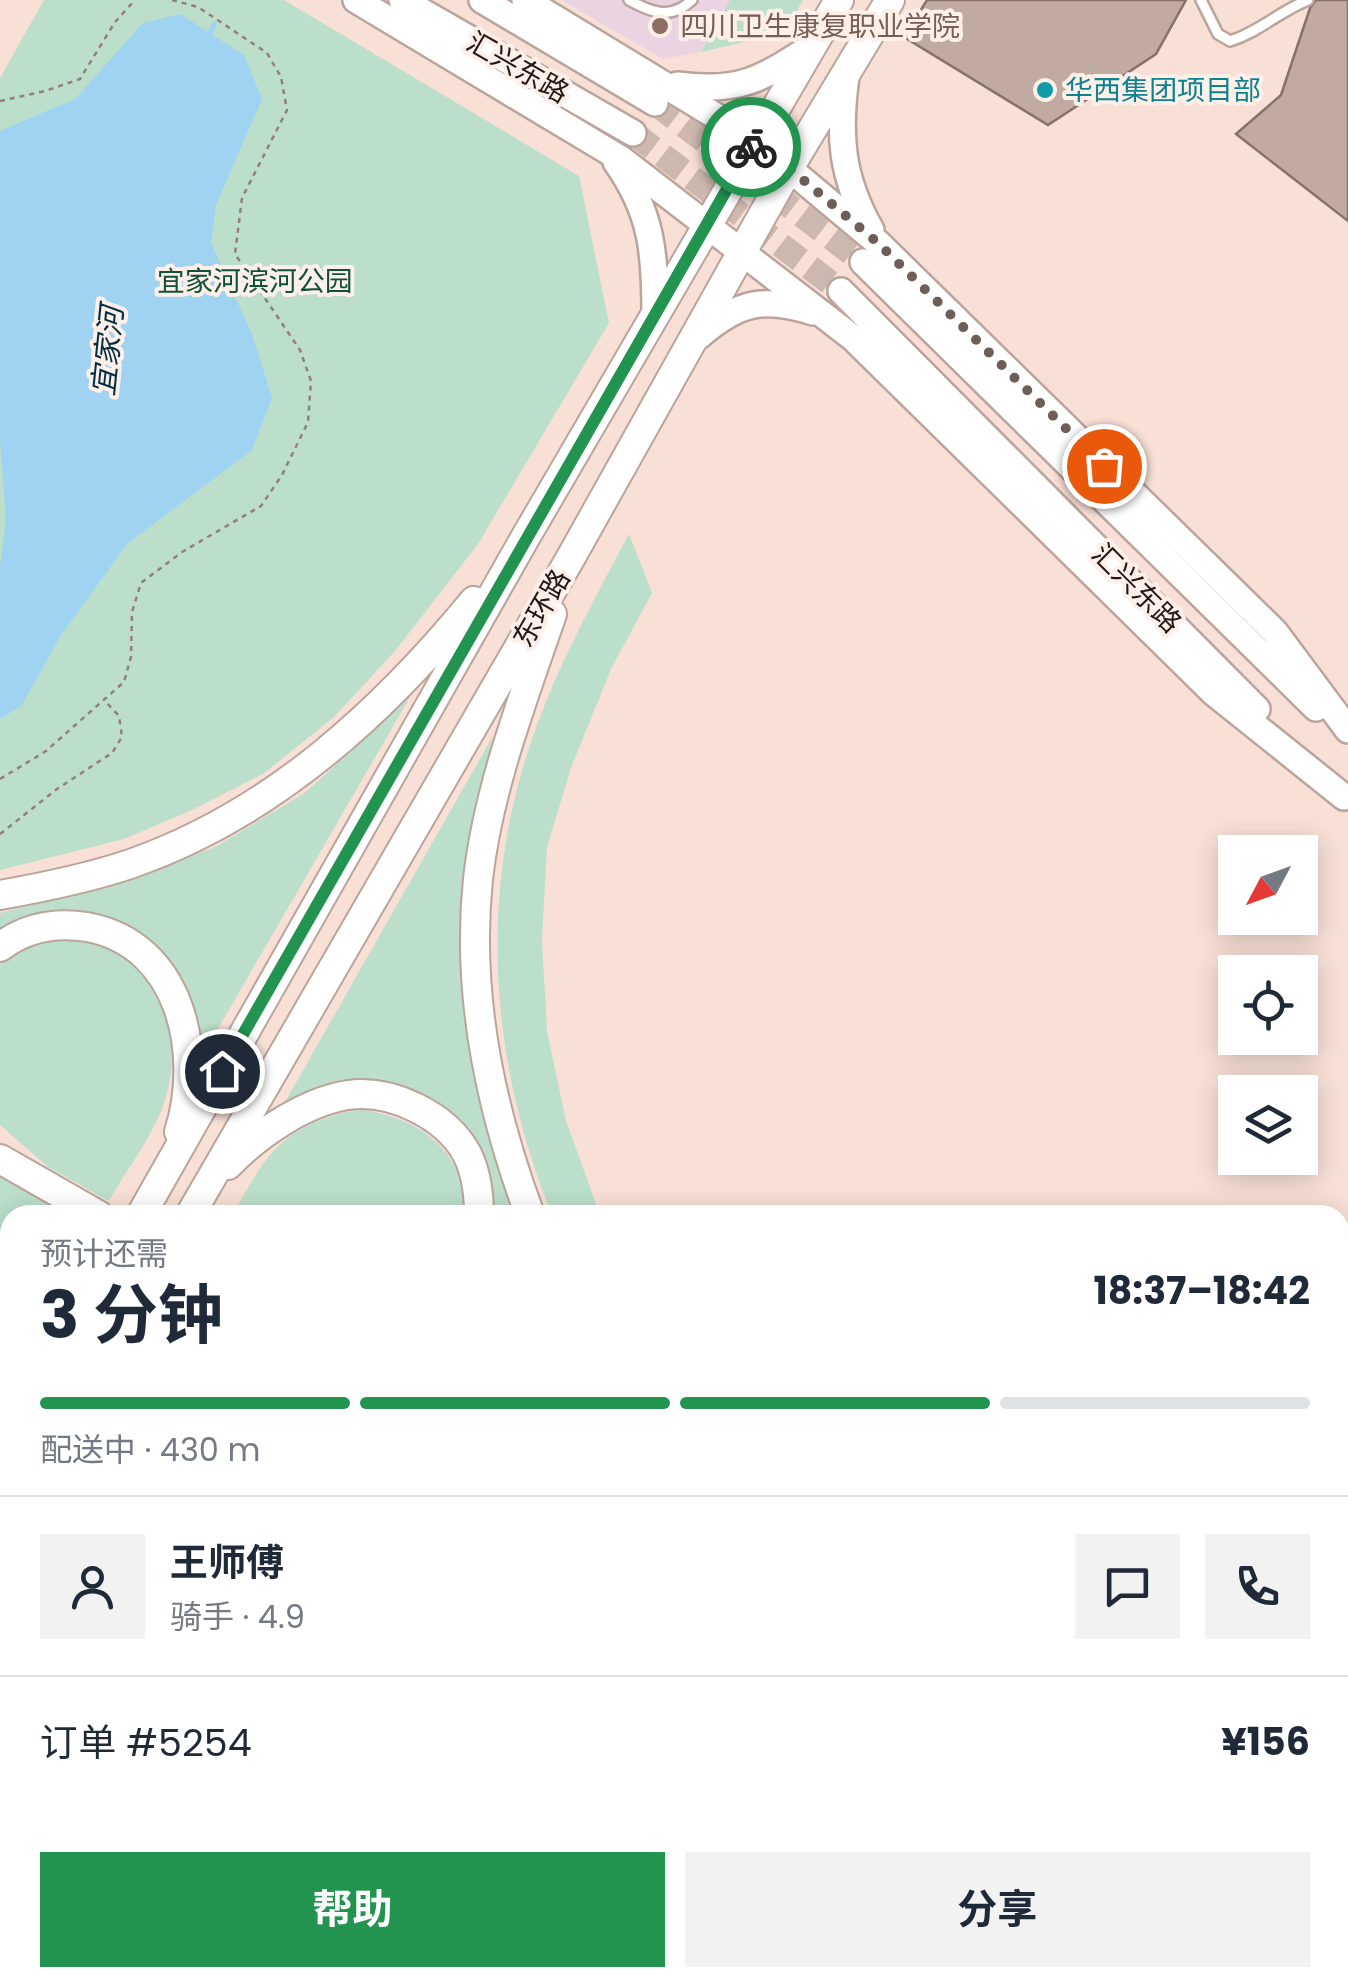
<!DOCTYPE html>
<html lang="zh">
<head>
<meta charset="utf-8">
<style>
	:root { --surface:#fff; --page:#f2f2f3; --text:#1f2937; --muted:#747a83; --line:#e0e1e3; --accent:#22944f }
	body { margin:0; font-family:Poppins,"Noto Sans SC",sans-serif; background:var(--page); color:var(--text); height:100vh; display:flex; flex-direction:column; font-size:38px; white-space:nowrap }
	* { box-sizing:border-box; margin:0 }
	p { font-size:32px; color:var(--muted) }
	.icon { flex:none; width:55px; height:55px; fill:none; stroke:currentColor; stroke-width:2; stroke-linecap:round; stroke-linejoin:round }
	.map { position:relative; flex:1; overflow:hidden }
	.side { position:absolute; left:0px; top:1205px; width:1350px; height:782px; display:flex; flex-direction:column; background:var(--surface); border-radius:30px 30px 0 0; box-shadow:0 5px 25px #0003 }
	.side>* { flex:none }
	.needle { width:65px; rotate:229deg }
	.controls { position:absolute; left:1218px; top:835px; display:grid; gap:20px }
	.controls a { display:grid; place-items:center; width:100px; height:100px; border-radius:0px; background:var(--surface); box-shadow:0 5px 25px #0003; font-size:50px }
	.pin { position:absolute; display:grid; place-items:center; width:85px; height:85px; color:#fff; margin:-42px; border:5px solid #fff; border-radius:50%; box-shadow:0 2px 10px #0007 }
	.courier { position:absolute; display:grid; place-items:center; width:100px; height:100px; margin:-50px; border:8px solid #22944f; border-radius:50%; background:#fff; color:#222; box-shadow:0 2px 12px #0007 }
	.summary em { font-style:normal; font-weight:700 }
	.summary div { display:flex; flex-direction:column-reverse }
	.summary { display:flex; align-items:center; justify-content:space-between; height:170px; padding:0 40px }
	h1 { font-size:65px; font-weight:700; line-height:75px }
	.bar { display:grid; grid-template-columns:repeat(4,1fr); gap:15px 10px; align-content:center; height:120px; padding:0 40px }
	.bar i { height:12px; border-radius:8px; background:var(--line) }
	.bar .selected { background:var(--accent) }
	.bar p { grid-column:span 4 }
	.line { display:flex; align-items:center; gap:25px; padding:0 40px; border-top:2px solid var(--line) }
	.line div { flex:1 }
	.round { display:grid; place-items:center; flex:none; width:105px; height:105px; border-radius:0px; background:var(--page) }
	.cta { display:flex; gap:20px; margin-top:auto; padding:20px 40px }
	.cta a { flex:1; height:115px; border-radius:0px; background:var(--accent); color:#fff; font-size:40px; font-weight:700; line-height:115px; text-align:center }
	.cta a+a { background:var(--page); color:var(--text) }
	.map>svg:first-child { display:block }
	.education { fill:#ebd4e1 }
	.green { fill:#bbdfcb }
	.water { fill:#a0d2f2 }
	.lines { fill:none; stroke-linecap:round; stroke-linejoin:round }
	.stream { stroke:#a0d2f2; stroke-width:5 }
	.building { fill:#c1aaa0; stroke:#877269; stroke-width:2.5 }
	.secondary-tunnel { stroke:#cdb8af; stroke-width:25; stroke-dasharray:25 12; stroke-linecap:butt }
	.service-casing { stroke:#bba49b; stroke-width:14 }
	.secondary-casing { stroke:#bba49b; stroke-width:30 }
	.trunk-casing { stroke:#bba49b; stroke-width:32 }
	.path { stroke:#91817a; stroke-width:2.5; stroke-dasharray:5 5; stroke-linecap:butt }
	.service { stroke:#fff; stroke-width:9 }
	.secondary { stroke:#fff; stroke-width:25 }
	.trunk { stroke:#fff; stroke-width:28 }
	.done { stroke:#6c5f59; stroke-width:10; stroke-dasharray:0 18 }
	.route { stroke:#22944f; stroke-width:12 }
	.education-dot { fill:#8d6e63; stroke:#feefe9; stroke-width:4 }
	.culture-dot { fill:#0f9aa8; stroke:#feefe9; stroke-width:4 }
	.labels { text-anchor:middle; stroke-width:8; stroke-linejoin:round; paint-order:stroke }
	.education-label { font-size:28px; fill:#785e54; stroke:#feefe9; text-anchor:start }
	.street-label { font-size:28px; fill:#211915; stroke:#feefe9 }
	.culture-label { font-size:28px; fill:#0d838f; stroke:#feefe9; text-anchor:start }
	.park-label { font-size:28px; fill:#0f5238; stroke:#feefe9 }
	.water-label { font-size:30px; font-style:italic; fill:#032f44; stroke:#feefe9 }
</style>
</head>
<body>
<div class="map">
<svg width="1348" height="1986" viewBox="0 0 1348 1986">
	<rect width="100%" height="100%" fill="#f8e0d6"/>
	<path class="education" d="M 561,0 L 730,0 L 701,52 L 663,59 Z"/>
	<path class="green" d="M 44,0 L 284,0 L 579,176 L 609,323 L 478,544 L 395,651 L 334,717 L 263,774 L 194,809 L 124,839 L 0,870 L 0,78 Z
		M 730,0 L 803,0 L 784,33 L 701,52 Z
		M 629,534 L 652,593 L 612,667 L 572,765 L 547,847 L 542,940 L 547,1031 L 566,1121 L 600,1215 L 552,1215 C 488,1057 477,887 537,725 C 561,659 596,596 629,534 Z
		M 410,697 L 201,1058 C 198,984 153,908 69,914 C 46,916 22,926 0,931 L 0,913 L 138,878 L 217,846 L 306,792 Z
		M 493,736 L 463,872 L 463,962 L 470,1058 L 493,1153 L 514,1215 L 492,1215 C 480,1184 470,1150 455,1121 C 451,1113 440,1107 432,1101 C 383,1065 328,1081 281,1109 Z
		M 61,937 C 71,938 83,938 92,941 C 104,943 117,952 126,959 C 174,994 182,1051 163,1106 C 152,1137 125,1172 109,1201 L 48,1167 L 0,1125 L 0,964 L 32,943 Z
		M 359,1109 C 421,1119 463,1148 467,1215 L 233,1215 C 267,1151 284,1125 359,1109 Z
		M 0,1172 L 74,1215 L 10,1215 L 10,1272 L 0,1267 Z
		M 10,1595 L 10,1769 L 0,1759 L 0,1612 Z
		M 645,1978 L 771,1978 L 774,1986 L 660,1986 Z
		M 866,1978 L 1015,1978 L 1029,1986 L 880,1986 Z"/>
	<path class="water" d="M 180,14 L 244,55 L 262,99 L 216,205 L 211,243 L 253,337 L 272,398 L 252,450 L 127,544 L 61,635 L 22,705 L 0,719 L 0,567 L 6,520 L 0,440 L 0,131 L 75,99 L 143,23 Z
		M 108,1978 L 384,1978 L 389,1986 L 96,1986 Z"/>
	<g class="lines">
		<path class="stream" d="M 208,38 L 214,24"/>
	</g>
	<path class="building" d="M 927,0 L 1186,0 L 1156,54 L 1048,125 L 904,37 Z
		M 1316,0 L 1348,0 L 1348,221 L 1236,134 L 1281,95 L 1310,8 Z"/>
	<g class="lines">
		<path class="secondary-tunnel" d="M 655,103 L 863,262
			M 633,133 L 841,291"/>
		<defs>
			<path id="service" d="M 629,0 C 652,13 671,20 692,0
				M 1201,0 L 1218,34 L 1230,41 C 1259,32 1280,11 1308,0"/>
			<path id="secondary" d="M 356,0 L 621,159 L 853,338 L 1214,693 L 1344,797
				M 402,0 L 633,133
				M 482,0 L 655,103
				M 525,0 L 755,140 L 878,243 L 1275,632 L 1348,730
				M 846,76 C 838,135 841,177 871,230
				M 677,85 C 739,93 760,80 811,47
				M 616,162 C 653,214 655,255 655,316
				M 863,262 L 1316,708
				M 841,291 L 1257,709
				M 699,336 C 738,302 764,296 813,312"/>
			<path id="trunk" d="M 0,895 C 45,887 90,878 133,863 C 272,814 382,713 474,601
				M 0,947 C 26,927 56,922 87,927 C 181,944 204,1053 179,1132
				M 0,1159 L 98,1215
				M 228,1165 C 258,1134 304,1102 348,1095 C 391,1089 446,1115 467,1154 C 476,1172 479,1196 479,1215
				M 141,1215 L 525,538 L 839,0
				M 190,1215 L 570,559 L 789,168 L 890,0
				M 530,1215 C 490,1108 466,994 478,879 C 488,789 523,699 552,614
				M 0,1294 L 10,1299
				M 0,1360 L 10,1366
				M 0,1460 L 10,1443
				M 0,1491 L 10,1497
				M 0,1551 L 10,1534
				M 0,1777 L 10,1788
				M 0,1885 L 10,1881
				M 1340,1911 L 1348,1916
				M 1340,1976 L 1348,1984
				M 833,1978 L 848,1986
				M 1073,1978 L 1088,1986
				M 1169,1978 L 1183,1986
				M 1310,1978 L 1317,1986"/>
		</defs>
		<use href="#service" class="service-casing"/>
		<use href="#secondary" class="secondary-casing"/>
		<use href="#trunk" class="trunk-casing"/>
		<path class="path" d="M 0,101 L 45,91 L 80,79 L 115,22 L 135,0
			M 0,779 L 46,751 L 124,682 L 131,657 L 132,612 L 141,583 L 182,552 L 261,506 L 282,475 L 308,422 L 311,381 L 300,350 L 235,254 L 242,198 L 287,110 L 281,77 L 267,53 L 198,7 L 172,0
			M 0,834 L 57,789 L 112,753 L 122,737 L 119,716 L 106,702"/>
		<use href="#service" class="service"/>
		<use href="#secondary" class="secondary"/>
		<use href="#trunk" class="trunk"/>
	</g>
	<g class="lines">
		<path class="done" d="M 751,147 L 756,140 L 878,243 L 1104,466"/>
		<path class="route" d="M 222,1071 L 751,147"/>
	</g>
	<circle class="education-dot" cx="660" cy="26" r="10"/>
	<circle class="culture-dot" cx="1045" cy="90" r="10"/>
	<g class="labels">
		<g class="education-label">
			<text x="680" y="36">四川卫生康复职业学院</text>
		</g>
		<g class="street-label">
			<text transform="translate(518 67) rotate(30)" y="10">汇兴东路</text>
			<text transform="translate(1137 588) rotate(45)" y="10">汇兴东路</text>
			<text transform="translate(541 608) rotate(-60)" y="10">东环路</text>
		</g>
		<g class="culture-label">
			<text x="1065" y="100">华西集团项目部</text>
		</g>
		<g class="park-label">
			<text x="255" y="291">宜家河滨河公园</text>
		</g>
		<g class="water-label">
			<text transform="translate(108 351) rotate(-84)" y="10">宜家河</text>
		</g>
	</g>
</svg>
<div class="controls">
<a><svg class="needle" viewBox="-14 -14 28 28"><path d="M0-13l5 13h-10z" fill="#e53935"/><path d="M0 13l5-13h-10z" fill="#747a83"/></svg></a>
<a><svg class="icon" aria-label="locate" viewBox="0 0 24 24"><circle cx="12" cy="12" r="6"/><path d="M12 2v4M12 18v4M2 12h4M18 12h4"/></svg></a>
<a><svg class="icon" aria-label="layers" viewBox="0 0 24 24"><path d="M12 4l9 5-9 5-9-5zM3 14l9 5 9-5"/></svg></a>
</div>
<div class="pin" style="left:1104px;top:466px;background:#ea580c"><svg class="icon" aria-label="bag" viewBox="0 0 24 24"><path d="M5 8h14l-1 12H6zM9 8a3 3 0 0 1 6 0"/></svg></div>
<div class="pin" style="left:222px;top:1071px;background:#1f2937"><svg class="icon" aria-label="home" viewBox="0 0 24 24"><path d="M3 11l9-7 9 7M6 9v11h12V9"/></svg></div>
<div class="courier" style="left:751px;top:147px"><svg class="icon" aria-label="bike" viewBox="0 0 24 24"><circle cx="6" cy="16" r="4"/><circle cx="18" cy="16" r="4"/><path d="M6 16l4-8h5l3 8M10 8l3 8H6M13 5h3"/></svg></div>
<section class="side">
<div class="summary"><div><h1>3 分钟</h1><p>预计还需</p></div><em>18:37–18:42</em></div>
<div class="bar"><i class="selected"></i><i class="selected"></i><i class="selected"></i><i></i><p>配送中 · 430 m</p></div>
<div class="line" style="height:180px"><a class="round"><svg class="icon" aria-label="person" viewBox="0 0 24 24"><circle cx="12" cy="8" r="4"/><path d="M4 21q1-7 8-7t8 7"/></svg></a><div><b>王师傅</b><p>骑手 · 4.9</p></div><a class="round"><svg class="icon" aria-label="chat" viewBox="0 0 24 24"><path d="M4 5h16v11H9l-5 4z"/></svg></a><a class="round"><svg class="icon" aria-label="phone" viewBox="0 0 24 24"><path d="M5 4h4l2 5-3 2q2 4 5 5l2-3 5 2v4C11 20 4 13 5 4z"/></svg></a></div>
<div class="line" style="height:130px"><div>订单 #5254</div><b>¥156</b></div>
<div class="cta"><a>帮助</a><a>分享</a></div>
</section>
</div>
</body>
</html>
